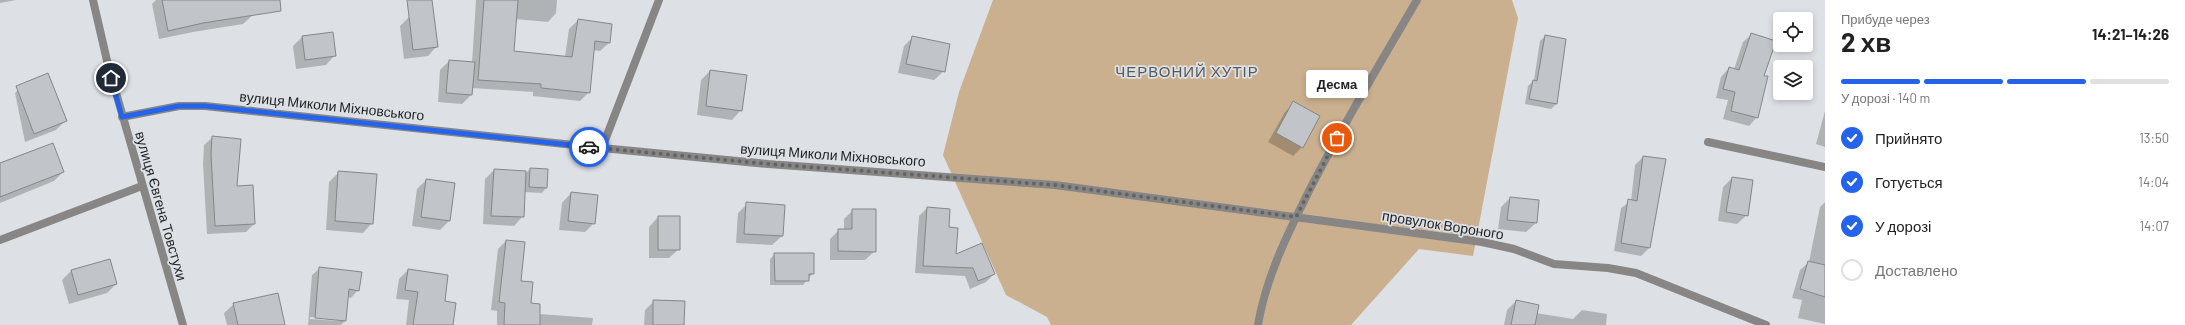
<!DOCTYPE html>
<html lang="uk">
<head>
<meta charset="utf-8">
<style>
	:root { --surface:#fff; --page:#f6f6f6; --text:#222; --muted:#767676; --line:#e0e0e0; --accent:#2563eb }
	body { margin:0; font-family:Barlow,sans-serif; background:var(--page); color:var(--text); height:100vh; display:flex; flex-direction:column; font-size:15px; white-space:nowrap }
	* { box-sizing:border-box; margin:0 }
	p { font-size:13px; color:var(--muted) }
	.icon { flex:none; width:22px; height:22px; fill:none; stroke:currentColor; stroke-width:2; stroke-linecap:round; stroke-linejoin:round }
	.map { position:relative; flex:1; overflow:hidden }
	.details { display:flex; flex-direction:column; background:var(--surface); width:360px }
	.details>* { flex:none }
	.tools { position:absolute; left:1773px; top:12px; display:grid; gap:8px }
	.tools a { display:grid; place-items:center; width:40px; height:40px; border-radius:4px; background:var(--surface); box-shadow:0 2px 6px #0003; font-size:20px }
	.pin { position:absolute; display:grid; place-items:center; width:34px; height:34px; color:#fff; margin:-17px; border:2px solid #fff; border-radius:50%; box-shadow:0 1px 4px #0007 }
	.courier { position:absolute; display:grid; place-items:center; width:40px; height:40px; margin:-20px; border:3px solid #2563eb; border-radius:50%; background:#fff; color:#222; box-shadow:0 1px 5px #0007 }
	.bubble { position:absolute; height:28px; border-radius:4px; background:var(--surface); box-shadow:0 2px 6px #0003; font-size:13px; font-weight:700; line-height:28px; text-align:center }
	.summary em { font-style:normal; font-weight:700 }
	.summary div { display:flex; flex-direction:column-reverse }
	.summary { display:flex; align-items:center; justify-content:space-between; height:68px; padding:0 16px }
	h1 { font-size:26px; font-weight:700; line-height:30px }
	.bar { display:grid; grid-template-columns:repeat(4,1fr); gap:6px 4px; align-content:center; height:48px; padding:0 16px }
	.bar i { height:5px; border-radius:3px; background:var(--line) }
	.bar .active { background:var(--accent) }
	.bar p { grid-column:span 4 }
	ol { padding:0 16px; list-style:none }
	li { display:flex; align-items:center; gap:12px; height:44px }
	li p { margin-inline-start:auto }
	li .icon { padding:4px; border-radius:50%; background:var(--accent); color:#fff; stroke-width:4 }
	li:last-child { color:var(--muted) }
	li i { width:22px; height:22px; border:2px solid var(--line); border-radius:50% }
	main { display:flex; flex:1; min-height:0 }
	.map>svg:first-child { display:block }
	.green { fill:#cab08f }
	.shadow { fill:#0003; fill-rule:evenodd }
	.building { fill:#c1c4c8; stroke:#84878a }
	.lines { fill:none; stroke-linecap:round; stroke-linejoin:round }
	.minor { stroke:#878685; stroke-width:8 }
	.done { stroke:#626365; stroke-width:4; stroke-dasharray:0 7.2 }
	.route { stroke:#2563eb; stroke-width:5 }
	.labels { text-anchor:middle; stroke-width:3.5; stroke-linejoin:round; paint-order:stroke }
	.street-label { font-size:14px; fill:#1f2021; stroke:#dde0e4 }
	.neighbourhood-label { font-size:15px; letter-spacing:1px; fill:#56585b; stroke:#dde0e4 }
</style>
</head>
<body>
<main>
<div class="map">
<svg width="1825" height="325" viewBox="0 0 1825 325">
	<rect width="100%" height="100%" fill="#dde0e4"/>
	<path class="green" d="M 993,0 L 1512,0 L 1518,18 L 1473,256 L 1419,249 L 1351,325 L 1051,325 L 1047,317 L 1006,295 L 943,155 L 959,92 Z"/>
	<path class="shadow" d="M 0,0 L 16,0 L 0,3 Z
		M 156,0 L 250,0 L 253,15 L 243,24 L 193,32 L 159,39 L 152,4 Z
		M 476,0 L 557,0 L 556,13 L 548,22 L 515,19 L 513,52 L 565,57 L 569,29 L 578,20 L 609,43 L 600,51 L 593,50 L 589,92 L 580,101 L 533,96 L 533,92 L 472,88 L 471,95 L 462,104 L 438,102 L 440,70 L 449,61 L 472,63 Z
		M 409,17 L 437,46 L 428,56 L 404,59 L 400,26 Z
		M 333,33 L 335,55 L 326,65 L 296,69 L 293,46 L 302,37 Z
		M 1752,34 L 1763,76 L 1757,117 L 1749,126 L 1723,119 L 1728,100 L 1716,98 L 1721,77 L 1729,68 L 1734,69 L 1743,42 Z
		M 1545,36 L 1565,40 L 1556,104 L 1551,109 L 1525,104 L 1528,86 L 1534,80 L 1540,41 Z
		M 913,37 L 944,71 L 934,80 L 898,73 L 904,46 Z
		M 710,71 L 741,110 L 732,120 L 697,115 L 701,80 Z
		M 24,84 L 65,121 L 56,130 L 25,142 L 15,93 Z
		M 1294,103 L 1302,147 L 1293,156 L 1268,142 L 1285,112 Z
		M 1825,111 L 1825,147 L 1816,144 Z
		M 213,137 L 254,224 L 246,232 L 207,234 L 203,164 L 204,145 Z
		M 1643,157 L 1649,248 L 1641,256 L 1614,251 L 1621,208 L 1631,201 L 1635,165 Z
		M 0,164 L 63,172 L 54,181 L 0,203 Z
		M 530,169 L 546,188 L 542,193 L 524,192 L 523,216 L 514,226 L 483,224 L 485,179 L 494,170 L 525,174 Z
		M 339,172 L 372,223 L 363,233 L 326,230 L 329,182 Z
		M 1732,178 L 1747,215 L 1737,224 L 1718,221 L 1723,187 Z
		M 426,180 L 449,221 L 440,230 L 412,226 L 417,189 Z
		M 571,193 L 594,223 L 585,232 L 559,230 L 562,203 Z
		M 1510,198 L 1538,201 L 1536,223 L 1526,232 L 1498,229 L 1501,207 Z
		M 1825,202 L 1825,324 L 1798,318 L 1802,300 L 1792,298 L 1800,270 L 1809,262 L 1820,207 Z
		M 747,204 L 782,236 L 772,245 L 736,243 L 738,213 Z
		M 927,208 L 955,255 L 994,274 L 986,282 L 970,289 L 965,276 L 915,273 L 919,216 Z
		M 853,210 L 875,251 L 865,260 L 830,260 L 830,239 L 839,230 L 844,230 L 844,219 Z
		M 658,217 L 679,249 L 669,258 L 649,258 L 649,227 Z
		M 506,241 L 529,304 L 539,314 L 593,318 L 592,325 L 497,325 L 497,311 L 491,310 L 498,249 Z
		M 775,254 L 813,273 L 803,285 L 770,285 L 770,259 Z
		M 110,260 L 116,284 L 107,293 L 69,304 L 62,280 L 71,271 Z
		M 320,268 L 358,290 L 351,298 L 347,297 L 345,321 L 341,325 L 308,325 L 312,275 ZM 310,317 L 340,319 L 340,321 L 310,319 Z
		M 408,270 L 444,302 L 452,325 L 406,325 L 409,300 L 396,299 L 399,279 Z
		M 654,301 L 683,325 L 644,325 L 645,310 Z
		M 1516,301 L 1536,313 L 1573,319 L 1582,310 L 1607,314 L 1606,325 L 1504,325 L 1507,310 Z
		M 234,304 L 284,325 L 227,325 L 224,313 Z"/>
	<path class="building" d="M 162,0 L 280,0 L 281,11 L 203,23 L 168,31 Z
		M 407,0 L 432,0 L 438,47 L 413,50 Z
		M 484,0 L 518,0 L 514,51 L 572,57 L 578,19 L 612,24 L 610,43 L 595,41 L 590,93 L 541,88 L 541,84 L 478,80 Z
		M 333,32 L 336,56 L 305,60 L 302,36 Z
		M 1751,33 L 1776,41 L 1764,76 L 1768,76 L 1758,118 L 1731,111 L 1735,92 L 1723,89 L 1729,67 L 1739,70 Z
		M 1545,35 L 1566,39 L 1557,104 L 1529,99 L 1533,80 L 1537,81 Z
		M 912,36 L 950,44 L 945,72 L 906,64 Z
		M 449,60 L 475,62 L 472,95 L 446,93 Z
		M 710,70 L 747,75 L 742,111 L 706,106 Z
		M 48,73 L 67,121 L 34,134 L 16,86 Z
		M 1293,101 L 1320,116 L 1303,148 L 1276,133 Z
		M 212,136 L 241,139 L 237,186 L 253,185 L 255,224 L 215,226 L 211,155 Z
		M 53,143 L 64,172 L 0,197 L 0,163 Z
		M 1643,156 L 1666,159 L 1650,248 L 1621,243 L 1628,199 L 1637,201 Z
		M 530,168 L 548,169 L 547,188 L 529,187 Z
		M 494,169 L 526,171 L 524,217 L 491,216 Z
		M 338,171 L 377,174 L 373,224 L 335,221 Z
		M 1732,177 L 1753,180 L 1748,216 L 1726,212 Z
		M 426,179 L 455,183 L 450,221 L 421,217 Z
		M 571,192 L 598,195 L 595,224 L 568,221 Z
		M 1510,197 L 1539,200 L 1537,223 L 1507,220 Z
		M 746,202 L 785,205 L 783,236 L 744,234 Z
		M 927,207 L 950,209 L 949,227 L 958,228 L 956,254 L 982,243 L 995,274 L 978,281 L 973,268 L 923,266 Z
		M 852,209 L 876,209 L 876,252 L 838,251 L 838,229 L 852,229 Z
		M 658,216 L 680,216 L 680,250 L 658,250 Z
		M 506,240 L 525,242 L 521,281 L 533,282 L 531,303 L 540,304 L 540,325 L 504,325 L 505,303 L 499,302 Z
		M 774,253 L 814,253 L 814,274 L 809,274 L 809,281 L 775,281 Z
		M 110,259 L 117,284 L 78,295 L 71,270 Z
		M 1808,261 L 1825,265 L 1825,297 L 1800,289 Z
		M 319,267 L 362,272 L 359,291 L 349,289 L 346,321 L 315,318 Z
		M 408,269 L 448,275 L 445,301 L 456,303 L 453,325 L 413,325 L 418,292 L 405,290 Z
		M 278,293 L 285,325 L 238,325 L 233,303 Z
		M 653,300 L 685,301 L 684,325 L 653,325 Z
		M 1516,300 L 1539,305 L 1535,325 L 1511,325 Z"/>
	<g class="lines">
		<path class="minor" d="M 93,0 L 108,65 L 183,325
			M 122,117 L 179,106 L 205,106 L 602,148 L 768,164 L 1055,185 L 1482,242 L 1514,249 L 1554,264 L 1608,268 L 1636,273 L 1766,325
			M 1708,142 L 1825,167
			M 602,148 L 659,0
			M 0,240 L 142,186
			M 1258,325 C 1266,276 1289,231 1311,187 C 1344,123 1381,62 1417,0"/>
	</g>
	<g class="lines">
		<path class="done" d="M 589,147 L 768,164 L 1055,185 L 1296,217 L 1337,138"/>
		<path class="route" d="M 111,78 L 122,117 L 179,106 L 205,106 L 589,147"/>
	</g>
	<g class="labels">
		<g class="street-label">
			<text transform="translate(332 106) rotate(6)" y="5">вулиця Миколи Міхновського</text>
			<text transform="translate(833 155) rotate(4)" y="5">вулиця Миколи Міхновського</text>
			<text transform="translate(161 206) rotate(74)" y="5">вулиця Євгена Товстухи</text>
			<text transform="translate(1443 225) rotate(9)" y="5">провулок Вороного</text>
		</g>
		<g class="neighbourhood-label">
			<text x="1187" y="77">ЧЕРВОНИЙ ХУТІР</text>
		</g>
	</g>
</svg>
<div class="tools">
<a><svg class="icon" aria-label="locate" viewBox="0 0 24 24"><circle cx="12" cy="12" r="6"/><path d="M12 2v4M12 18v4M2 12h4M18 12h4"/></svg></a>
<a><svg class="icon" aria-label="layers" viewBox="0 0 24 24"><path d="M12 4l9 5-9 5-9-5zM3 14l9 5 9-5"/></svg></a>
</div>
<div class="pin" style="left:1337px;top:138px;background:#ea580c"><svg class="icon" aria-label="bag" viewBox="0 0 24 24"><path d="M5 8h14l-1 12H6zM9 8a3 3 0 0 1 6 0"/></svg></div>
<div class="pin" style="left:111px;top:78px;background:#1f2937"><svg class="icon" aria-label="home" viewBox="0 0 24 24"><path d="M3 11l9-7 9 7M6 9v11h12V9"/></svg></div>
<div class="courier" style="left:589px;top:147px"><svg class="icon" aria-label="car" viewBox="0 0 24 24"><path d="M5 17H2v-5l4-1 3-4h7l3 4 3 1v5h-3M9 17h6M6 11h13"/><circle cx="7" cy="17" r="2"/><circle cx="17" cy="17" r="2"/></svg></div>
<div class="bubble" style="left:1306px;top:70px;width:62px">Десма</div>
</div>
<section class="details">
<div class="summary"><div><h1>2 хв</h1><p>Прибуде через</p></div><em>14:21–14:26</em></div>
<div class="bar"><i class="active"></i><i class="active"></i><i class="active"></i><i></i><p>У дорозі · 140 m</p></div>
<ol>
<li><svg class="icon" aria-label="check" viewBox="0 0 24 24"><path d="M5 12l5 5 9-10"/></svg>Прийнято<p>13:50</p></li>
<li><svg class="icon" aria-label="check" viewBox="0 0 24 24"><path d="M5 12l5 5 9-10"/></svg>Готується<p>14:04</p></li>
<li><svg class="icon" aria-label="check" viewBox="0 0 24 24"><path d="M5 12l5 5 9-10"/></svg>У дорозі<p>14:07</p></li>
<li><i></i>Доставлено</li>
</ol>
</section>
</main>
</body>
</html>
